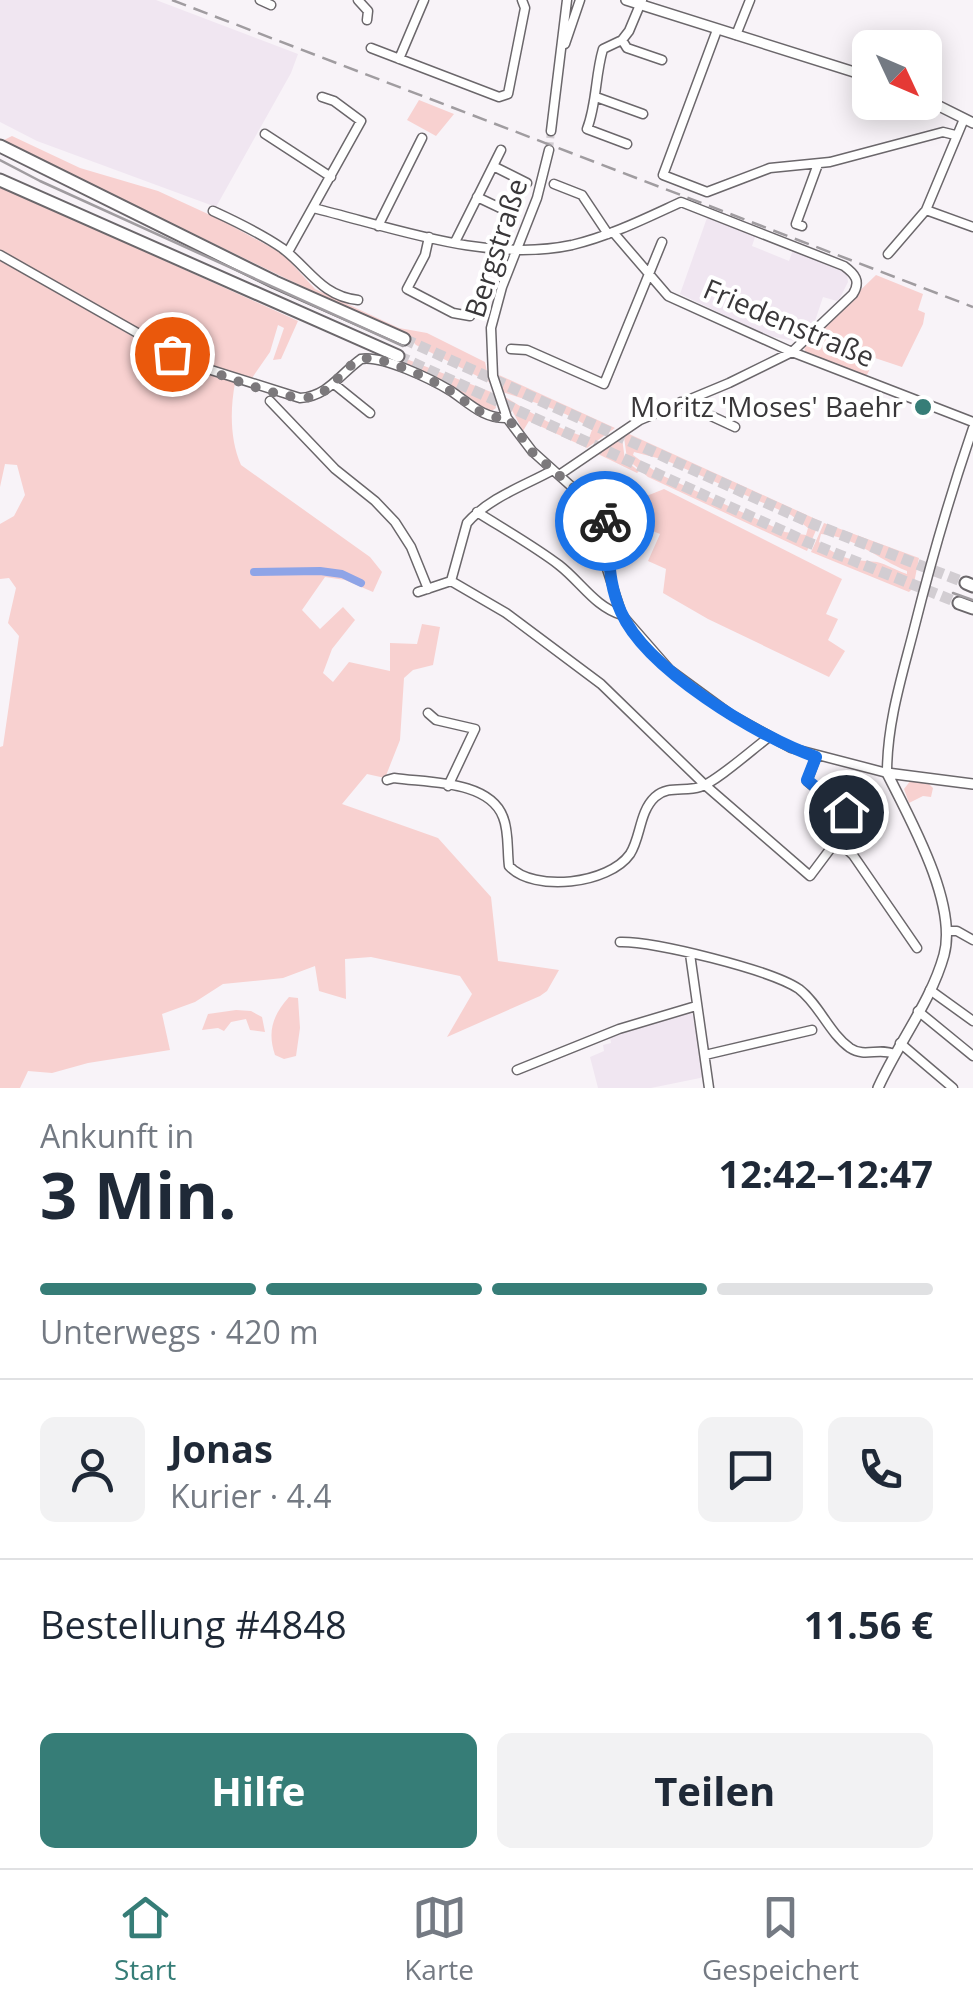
<!DOCTYPE html>
<html lang="de">
<head>
<meta charset="utf-8">
<style>
	:root { --surface:#fff; --page:#f2f2f3; --text:#1f2937; --muted:#747a83; --line:#e0e1e3; --accent:#367d77 }
	body { margin:0; font-family:"Open Sans",sans-serif; background:var(--page); color:var(--text); height:100vh; display:flex; flex-direction:column; font-size:38px; white-space:nowrap }
	* { box-sizing:border-box; margin:0 }
	p { font-size:32px; color:var(--muted) }
	.icon { flex:none; width:55px; height:55px; fill:none; stroke:currentColor; stroke-width:2; stroke-linecap:round; stroke-linejoin:round }
	.map { position:relative; height:1088px; overflow:hidden }
	.panel { display:flex; flex-direction:column; background:var(--surface); flex:1 }
	.panel>* { flex:none }
	.needle { width:65px; rotate:134deg }
	.tools { position:absolute; left:852px; top:30px; display:grid; gap:20px }
	.tools a { display:grid; place-items:center; width:90px; height:90px; border-radius:15px; background:var(--surface); box-shadow:0 5px 25px #0003; font-size:50px }
	.pin { position:absolute; display:grid; place-items:center; width:85px; height:85px; color:#fff; margin:-42px; border:5px solid #fff; border-radius:50%; box-shadow:0 2px 10px #0007 }
	.courier { position:absolute; display:grid; place-items:center; width:100px; height:100px; margin:-50px; border:8px solid #1a73e8; border-radius:50%; background:#fff; color:#222; box-shadow:0 2px 12px #0007 }
	.summary em { font-style:normal; font-weight:700 }
	.summary div { display:flex; flex-direction:column-reverse }
	.summary { display:flex; align-items:center; justify-content:space-between; height:170px; padding:0 40px }
	h1 { font-size:65px; font-weight:700; line-height:75px }
	.bar { display:grid; grid-template-columns:repeat(4,1fr); gap:15px 10px; align-content:center; height:120px; padding:0 40px }
	.bar i { height:12px; border-radius:8px; background:var(--line) }
	.bar .selected { background:var(--accent) }
	.bar p { grid-column:span 4 }
	.line { display:flex; align-items:center; gap:25px; padding:0 40px; border-top:2px solid var(--line) }
	.line div { flex:1 }
	.round { display:grid; place-items:center; flex:none; width:105px; height:105px; border-radius:15px; background:var(--page) }
	.button { display:flex; gap:20px; margin-top:auto; padding:20px 40px }
	.button a { flex:1; height:115px; border-radius:15px; background:var(--accent); color:#fff; font-size:40px; font-weight:700; line-height:115px; text-align:center }
	.button a+a { background:var(--page); color:var(--text) }
	.menu { display:flex; justify-content:space-around; align-items:center; height:140px; border-top:2px solid var(--line); background:var(--surface); font-size:28px; color:var(--muted) }
	.menu a { display:grid; justify-items:center; gap:5px }
	.menu .selected { color:var(--accent) }
	.map>svg:first-child { display:block }
	.built { fill:#f0e6f1 }
	.green { fill:#f8d1d0; fill-rule:evenodd }
	.lines { fill:none; stroke-linecap:round; stroke-linejoin:round }
	.canal { stroke:#8ea4e7; stroke-width:8 }
	.minor-tunnel { stroke:#d2cdd2; stroke-width:8; stroke-dasharray:8 4; stroke-linecap:butt }
	.highway-tunnel { stroke:#d2cdd2; stroke-width:11; stroke-dasharray:11 5.5; stroke-linecap:butt }
	.minor-casing { stroke:#6b676b; stroke-width:11 }
	.major-casing { stroke:#6b676b; stroke-width:12 }
	.highway-casing { stroke:#6b676b; stroke-width:15 }
	.minor { stroke:#fff; stroke-width:8 }
	.major { stroke:#fff; stroke-width:9 }
	.highway { stroke:#fff; stroke-width:11 }
	.tram { stroke:#a09ca0; stroke-width:2.5 }
	.rail { stroke:#a09ca0; stroke-width:2.5; stroke-dasharray:15 8; stroke-linecap:butt }
	.done { stroke:#7c797c; stroke-width:10; stroke-dasharray:0 18 }
	.route { stroke:#1a73e8; stroke-width:12 }
	.poi-dot { fill:#367d77; stroke:#fff; stroke-width:4 }
	.labels { text-anchor:middle; stroke-width:8; stroke-linejoin:round; paint-order:stroke }
	.street-label { font-size:28px; fill:#393739; stroke:#fff }
	.poi-label { font-size:28px; fill:#393739; stroke:#fff; text-anchor:end }
</style>
</head>
<body>
<div class="map">
<svg width="973" height="1088" viewBox="0 0 973 1088">
	<rect width="100%" height="100%" fill="#f8f3f8"/>
	<path class="built" d="M 0,0 L 156,0 L 298,54 L 291,73 L 216,207 L 37,141 L 0,122 Z
		M 708,215 L 756,234 L 752,246 L 789,261 L 793,250 L 840,269 L 847,274 L 848,282 L 840,298 L 837,301 L 823,297 L 815,321 L 795,341 L 768,336 L 680,294 Z
		M 692,1012 L 705,1077 L 651,1088 L 598,1088 L 590,1057 L 604,1051 L 603,1045 L 611,1043 L 610,1037 Z"/>
	<path class="green" d="M 419,100 L 454,114 L 436,136 L 407,120 Z
		M 12,136 L 80,168 L 158,191 L 221,220 L 283,254 L 315,289 L 399,328 L 427,333 L 485,362 L 489,382 L 416,345 L 404,332 L 318,294 L 2,141 Z
		M 0,186 L 298,321 L 281,359 L 273,360 L 284,328 L 278,325 L 270,352 L 252,378 L 209,368 L 167,349 L 0,251 Z
		M 0,258 L 152,348 L 235,383 C 230,410 230,440 241,465 L 370,557 L 382,572 L 373,592 L 345,580 L 325,577 L 302,610 L 320,629 L 343,607 L 355,620 L 332,649 L 323,673 L 333,682 L 349,662 L 390,671 L 390,643 L 417,644 L 422,624 L 440,627 L 433,665 L 413,670 L 404,678 L 400,740 L 385,778 L 367,774 L 342,804 L 438,838 L 491,897 L 498,961 L 559,970 L 547,991 L 540,996 L 447,1037 L 472,994 L 460,976 L 371,957 L 345,959 L 346,999 L 319,991 L 315,966 L 283,978 L 223,984 L 195,1002 L 162,1014 L 170,1050 L 88,1063 L 52,1073 L 28,1071 L 20,1088 L 0,1088 L 0,747 L 3,746 L 19,636 L 8,623 L 16,588 L 9,578 L 0,579 L 0,524 L 14,516 L 25,495 L 17,465 L 5,464 L 0,487 Z
		M 876,275 L 923,294 L 918,310 L 925,313 L 923,324 L 902,367 L 875,358 L 866,377 L 805,352 L 804,345 Z
		M 392,360 L 409,360 L 491,392 L 496,408 L 490,412 Z
		M 499,375 L 615,428 L 587,448 L 529,421 L 523,431 L 505,397 C 533,414 557,429 589,438 L 592,430 C 565,409 533,403 503,392 Z
		M 627,433 L 820,521 L 807,551 L 648,477 L 627,459 L 624,437 ZM 634,452 L 665,460 L 791,515 L 808,528 L 806,535 L 785,532 L 659,474 L 633,455 Z
		M 622,438 L 625,460 L 639,471 L 637,473 L 598,454 Z
		M 664,489 L 842,579 L 826,614 L 838,619 L 828,640 L 845,651 L 829,677 L 708,619 L 663,593 L 666,569 L 648,561 L 660,534 L 620,518 L 637,493 L 649,495 Z
		M 824,523 L 919,558 L 913,588 L 909,592 L 811,552 ZM 821,534 C 856,537 877,559 907,571 L 907,574 C 898,571 886,564 877,562 C 849,559 844,561 819,542 Z
		M 911,780 L 926,781 L 933,788 L 931,797 L 923,796 L 909,803 L 904,789 Z
		M 289,997 L 298,998 L 300,1028 L 296,1056 L 284,1059 L 275,1055 C 267,1031 273,1015 289,997 Z
		M 236,1010 L 251,1011 L 262,1017 L 265,1032 L 250,1030 L 246,1019 L 231,1022 L 224,1031 L 218,1028 L 202,1030 L 208,1014 Z"/>
	<g class="lines">
		<path class="canal" d="M 254,572 L 320,571 L 342,574 L 361,583"/>
		<path class="minor-tunnel" d="M 549,150 L 551,131"/>
		<path class="highway-tunnel" d="M 404,339 L 813,524 L 966,583
			M 398,356 L 807,542 L 959,603"/>
		<defs>
			<path id="minor" d="M 260,0 L 271,5
				M 358,0 L 368,11 L 367,20
				M 717,30 L 663,175 L 707,192 L 770,168 L 830,162 L 943,132 L 955,135
				M 736,35 L 750,0
				M 622,40 L 627,48 L 662,60
				M 565,44 L 580,0
				M 371,48 L 499,97 L 508,94 L 525,8 L 522,0
				M 399,59 L 424,0
				M 596,97 L 643,114
				M 551,131 L 567,0
				M 265,134 L 331,177
				M 627,144 L 587,129 C 597,103 595,76 603,49 L 622,40 L 629,31 L 642,0
				M 549,150 L 537,198 L 502,287 L 491,328 L 493,376 L 507,418 L 532,451 L 601,513 L 607,532 L 607,569 L 622,615 L 670,670 L 730,714 L 791,748 L 887,773 C 887,723 902,676 914,629 C 931,561 950,495 973,428
				M 493,166 L 527,183
				M 554,184 L 582,195 L 608,234
				M 477,197 L 515,215
				M 313,208 C 395,228 487,263 572,245 C 610,236 646,218 681,202 L 844,266 C 855,274 861,281 853,294 L 792,352 L 729,383 L 640,420 L 559,475
				M 926,210 L 973,227
				M 213,211 C 237,222 260,233 282,248 C 309,268 321,296 358,300
				M 378,226 L 422,138
				M 802,226 L 796,224 L 818,164
				M 613,232 L 668,296 L 792,352 L 973,422
				M 429,237 L 425,255 L 407,289 L 453,313 L 470,316
				M 455,242 L 501,150
				M 288,252 L 361,121 L 334,101 L 322,97
				M 888,254 L 926,210 L 964,119
				M 0,255 L 192,364 L 300,398 C 328,396 339,375 361,359 C 382,355 431,379 451,391 C 470,404 484,419 507,418
				M 511,349 L 527,350 L 604,384 L 662,242
				M 334,384 L 370,413
				M 270,401 L 335,469 L 375,501 L 395,522 L 411,547 L 428,589
				M 681,402 L 735,427
				M 477,512 C 504,529 534,546 559,565 C 581,582 595,607 622,615
				M 451,581 L 506,613 L 601,684 L 705,785 L 810,876 L 837,840
				M 451,581 L 467,523 C 490,497 524,486 553,470
				M 418,592 L 451,581
				M 428,713 L 436,720 L 475,729 L 448,786
				M 816,757 L 807,781 L 850,817 L 837,840 L 853,855 L 917,948
				M 387,780 L 394,778 C 427,783 489,780 503,817 C 509,831 507,850 509,866 C 534,893 609,884 630,854 C 641,837 639,812 655,797 C 668,785 685,792 700,787 C 716,782 754,748 769,737
				M 948,931 L 957,931 L 973,940
				M 620,942 C 654,941 771,970 799,989 C 819,1004 829,1033 850,1048 C 865,1058 879,1047 894,1054
				M 690,954 L 709,1088
				M 930,990 L 973,1021
				M 918,1011 L 973,1056
				M 900,1043 L 953,1088
				M 705,1055 L 812,1030
				M 517,1070 L 619,1029 L 696,1006"/>
			<path id="major" d="M 626,0 L 870,77
				M 925,99 L 973,123
				M 887,773 L 973,784
				M 878,1088 C 898,1043 931,1002 944,955 C 958,904 910,819 887,773"/>
			<path id="highway" d="M 0,146 L 275,282 L 404,339
				M 0,180 L 398,356
				M 966,583 L 973,586
				M 959,603 L 973,608"/>
		</defs>
		<use href="#minor" class="minor-casing"/>
		<use href="#major" class="major-casing"/>
		<use href="#highway" class="highway-casing"/>
		<use href="#minor" class="minor"/>
		<use href="#major" class="major"/>
		<use href="#highway" class="highway"/>
		<path class="tram" d="M 0,160 L 40,181 L 403,346
			M 953,593 L 973,600"/>
		<path class="rail" d="M 172,0 L 973,307"/>
	</g>
	<g class="lines">
		<path class="done" d="M 172,354 C 199,367 284,403 312,397 C 336,392 348,352 375,359 C 398,364 426,377 447,389 C 467,401 482,420 508,418 L 532,452 L 588,500 L 605,521"/>
		<path class="route" d="M 605,521 C 610,553 607,581 621,612 C 646,669 758,737 816,757 L 807,780 L 846,812"/>
	</g>
	<circle class="poi-dot" cx="923" cy="407" r="10"/>
	<g class="labels">
		<g class="street-label">
			<text transform="translate(496 248) rotate(-72)" y="10">Bergstraße</text>
			<text transform="translate(789 323) rotate(23)" y="10">Friedenstraße</text>
		</g>
		<g class="poi-label">
			<text x="903" y="417">Moritz 'Moses' Baehr</text>
		</g>
	</g>
</svg>
<div class="tools">
<a><svg class="needle" viewBox="-14 -14 28 28"><path d="M0-13l5 13h-10z" fill="#e53935"/><path d="M0 13l5-13h-10z" fill="#747a83"/></svg></a>
</div>
<div class="pin" style="left:172px;top:354px;background:#ea580c"><svg class="icon" aria-label="bag" viewBox="0 0 24 24"><path d="M5 8h14l-1 12H6zM9 8a3 3 0 0 1 6 0"/></svg></div>
<div class="pin" style="left:846px;top:812px;background:#1f2937"><svg class="icon" aria-label="home" viewBox="0 0 24 24"><path d="M3 11l9-7 9 7M6 9v11h12V9"/></svg></div>
<div class="courier" style="left:605px;top:521px"><svg class="icon" aria-label="bike" viewBox="0 0 24 24"><circle cx="6" cy="16" r="4"/><circle cx="18" cy="16" r="4"/><path d="M6 16l4-8h5l3 8M10 8l3 8H6M13 5h3"/></svg></div>
</div>
<section class="panel">
<div class="summary"><div><h1>3 Min.</h1><p>Ankunft in</p></div><em>12:42–12:47</em></div>
<div class="bar"><i class="selected"></i><i class="selected"></i><i class="selected"></i><i></i><p>Unterwegs · 420 m</p></div>
<div class="line" style="height:180px"><a class="round"><svg class="icon" aria-label="person" viewBox="0 0 24 24"><circle cx="12" cy="8" r="4"/><path d="M4 21q1-7 8-7t8 7"/></svg></a><div><b>Jonas</b><p>Kurier · 4.4</p></div><a class="round"><svg class="icon" aria-label="chat" viewBox="0 0 24 24"><path d="M4 5h16v11H9l-5 4z"/></svg></a><a class="round"><svg class="icon" aria-label="phone" viewBox="0 0 24 24"><path d="M5 4h4l2 5-3 2q2 4 5 5l2-3 5 2v4C11 20 4 13 5 4z"/></svg></a></div>
<div class="line" style="height:130px"><div>Bestellung #4848</div><b>11.56 €</b></div>
<div class="button"><a>Hilfe</a><a>Teilen</a></div>
</section>
<nav class="menu">
<a class="selected"><svg class="icon" aria-label="home" viewBox="0 0 24 24"><path d="M3 11l9-7 9 7M6 9v11h12V9"/></svg>Start</a>
<a><svg class="icon" aria-label="map" viewBox="0 0 24 24"><path d="M3 6l6-2 6 2 6-2v14l-6 2-6-2-6 2zM9 4v14M15 6v14"/></svg>Karte</a>
<a><svg class="icon" aria-label="saved" viewBox="0 0 24 24"><path d="M7 4h10v16l-5-4-5 4z"/></svg>Gespeichert</a>
</nav>
</body>
</html>
